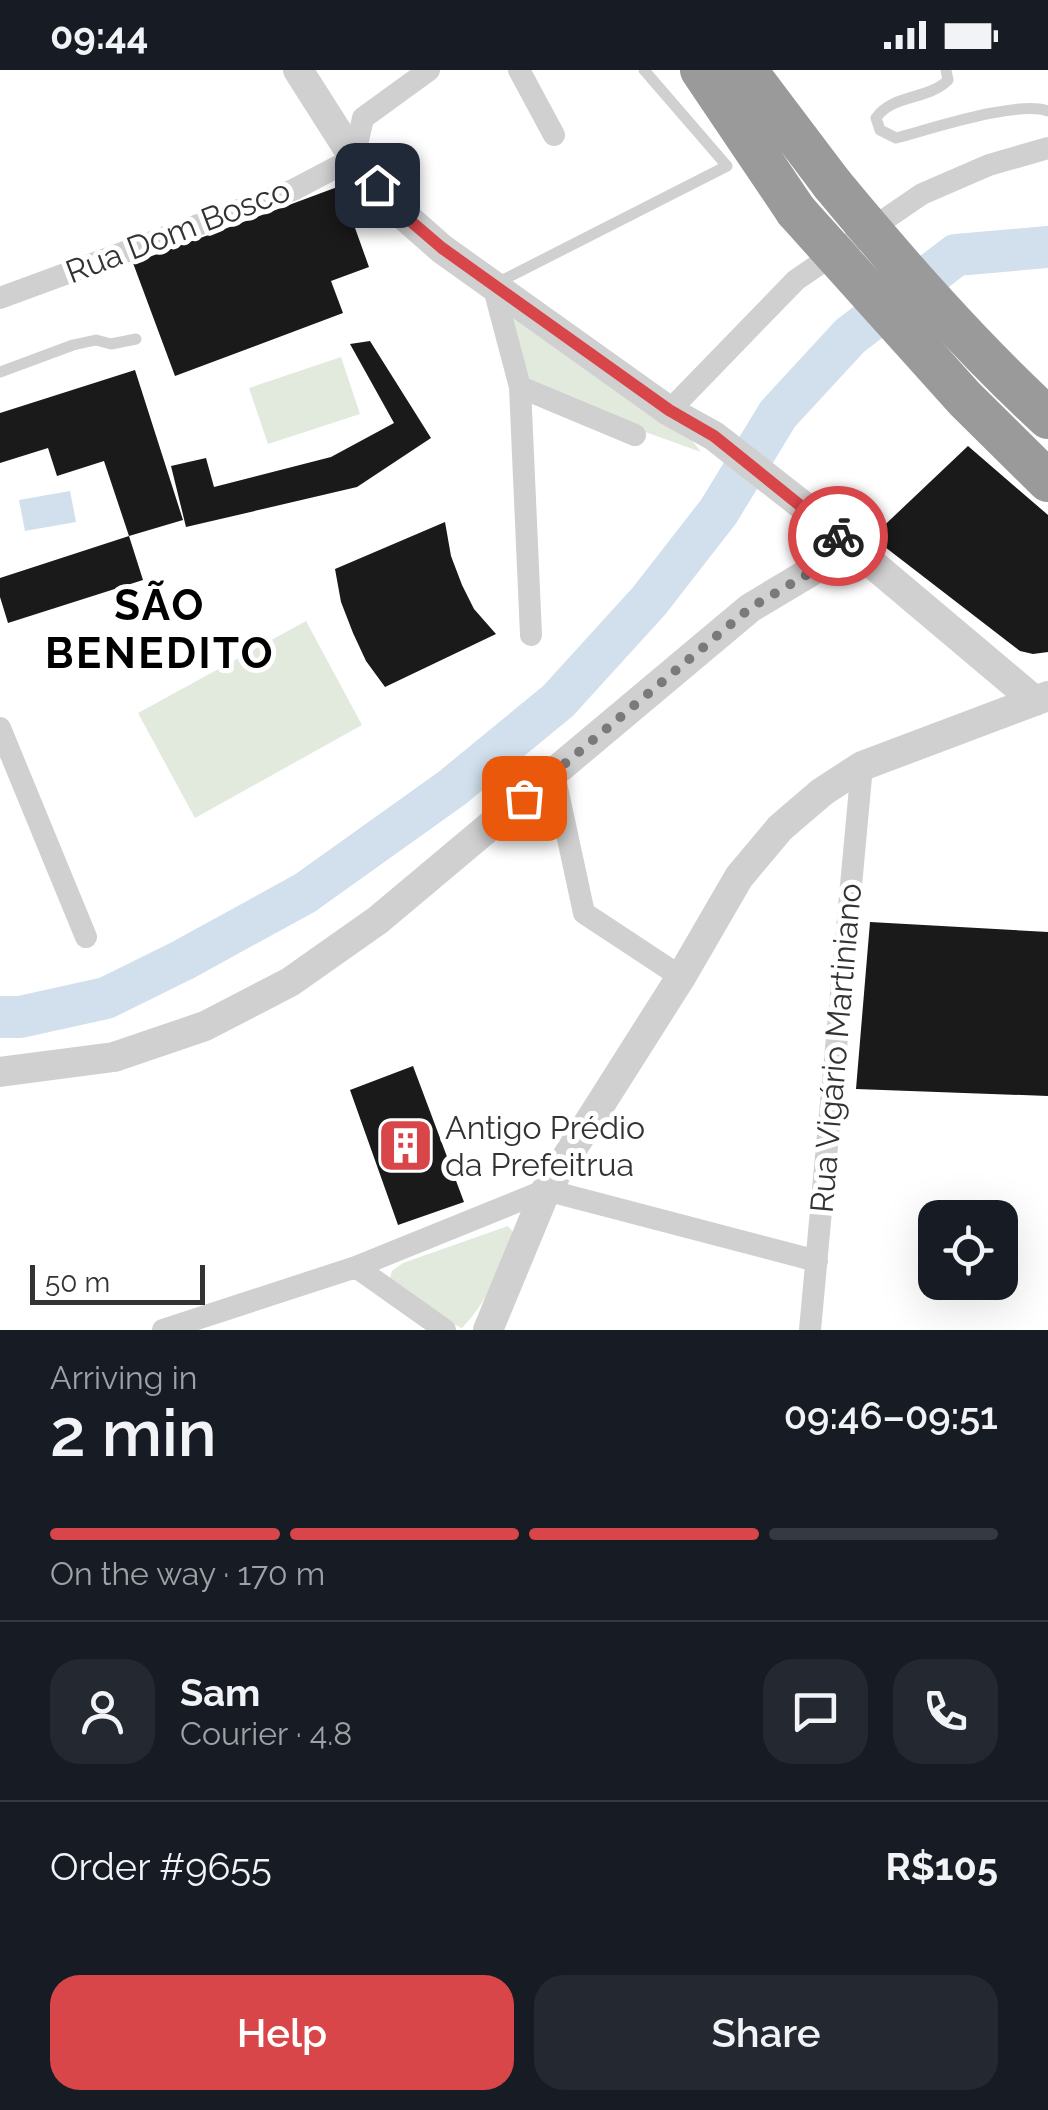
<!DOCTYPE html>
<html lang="en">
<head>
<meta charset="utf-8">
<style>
	:root { --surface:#171b24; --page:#242831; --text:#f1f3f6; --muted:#9ea1a6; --line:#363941; --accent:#d9464a }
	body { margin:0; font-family:Raleway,sans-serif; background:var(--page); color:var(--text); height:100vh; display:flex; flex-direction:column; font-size:38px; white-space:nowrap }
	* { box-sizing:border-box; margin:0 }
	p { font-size:32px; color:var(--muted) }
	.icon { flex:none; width:55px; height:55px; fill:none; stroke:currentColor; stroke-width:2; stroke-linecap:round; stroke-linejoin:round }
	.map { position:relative; height:1260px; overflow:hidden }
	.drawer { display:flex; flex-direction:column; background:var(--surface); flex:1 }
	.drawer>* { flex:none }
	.controls { position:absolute; left:918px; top:1130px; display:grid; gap:20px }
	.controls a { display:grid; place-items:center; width:100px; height:100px; border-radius:20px; background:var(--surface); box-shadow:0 10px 40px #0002; font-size:50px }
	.scale { position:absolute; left:30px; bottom:25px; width:175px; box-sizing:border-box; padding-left:10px; border:5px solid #333; border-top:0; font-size:28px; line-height:35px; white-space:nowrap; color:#333; -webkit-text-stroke:8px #fff; paint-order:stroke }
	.pin { position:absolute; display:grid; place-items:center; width:85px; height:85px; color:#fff; margin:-42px; border-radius:20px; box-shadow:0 5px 15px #0006 }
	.courier { position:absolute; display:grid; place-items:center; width:100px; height:100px; margin:-50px; border:8px solid #d9464a; border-radius:50%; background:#fff; color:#222; box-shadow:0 2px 12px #0007 }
	.overview em { font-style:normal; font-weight:600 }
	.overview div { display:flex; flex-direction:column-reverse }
	.overview { display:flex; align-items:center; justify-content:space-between; height:170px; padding:0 50px }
	h1 { font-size:65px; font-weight:600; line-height:75px }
	.bar { display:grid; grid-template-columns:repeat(4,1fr); gap:15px 10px; align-content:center; height:120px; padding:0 50px }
	.bar i { height:12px; border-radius:8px; background:var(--line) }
	.bar .on { background:var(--accent) }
	.bar p { grid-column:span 4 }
	.line { display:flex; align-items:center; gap:25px; padding:0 50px; border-top:2px solid var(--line) }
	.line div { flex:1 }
	.round { display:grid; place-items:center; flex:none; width:105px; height:105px; border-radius:30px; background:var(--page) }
	.action { display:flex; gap:20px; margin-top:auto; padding:20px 50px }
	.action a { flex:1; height:115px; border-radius:30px; background:var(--accent); color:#fff; font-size:40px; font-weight:600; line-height:115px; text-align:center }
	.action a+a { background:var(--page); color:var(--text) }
	.status { display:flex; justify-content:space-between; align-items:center; height:70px; padding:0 50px; background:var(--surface); direction:ltr }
	.status svg { height:28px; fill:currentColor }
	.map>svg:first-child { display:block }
	.green { fill:#e2e9dd }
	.water { fill:#d1e0ec }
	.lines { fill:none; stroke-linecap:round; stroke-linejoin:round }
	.river { stroke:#d1e0ec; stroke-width:42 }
	.building { fill:#1a1a1a }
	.service { stroke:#d0d0d0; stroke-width:11 }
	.minor { stroke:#d0d0d0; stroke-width:22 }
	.tertiary { stroke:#d0d0d0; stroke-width:30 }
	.motorway { stroke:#9a9a9a; stroke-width:42 }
	.motorway-bridge { stroke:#9a9a9a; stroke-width:42 }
	.done { stroke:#7a7a7a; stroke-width:10; stroke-dasharray:0 18 }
	.route { stroke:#d9464a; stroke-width:12 }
	.labels { text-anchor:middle; stroke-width:10; stroke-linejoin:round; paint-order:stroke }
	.street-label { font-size:32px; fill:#333; stroke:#fff }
	.poi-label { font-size:32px; fill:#333; stroke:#fff; text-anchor:start }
	.district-label { font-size:42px; font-weight:bold; letter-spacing:2.5px; fill:#000; stroke:#fff }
</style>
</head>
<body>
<div class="status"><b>09:44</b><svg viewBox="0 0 49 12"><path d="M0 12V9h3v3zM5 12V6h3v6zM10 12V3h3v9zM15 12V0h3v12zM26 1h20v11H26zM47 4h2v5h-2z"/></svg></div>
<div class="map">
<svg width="1048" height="1260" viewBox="0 0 1048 1260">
	<rect width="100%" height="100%" fill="#fff"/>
	<path class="green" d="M 493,215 L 669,341 L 701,382 L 520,317 Z
		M 341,287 L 360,344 L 268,374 L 249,318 Z
		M 306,551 L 362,655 L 195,748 L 138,643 Z
		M 508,1156 L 514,1163 C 504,1196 486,1233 462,1258 L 431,1243 L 389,1211 L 392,1201 L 403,1193 Z"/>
	<path class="water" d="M 70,421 L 76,452 L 25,461 L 19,430 Z"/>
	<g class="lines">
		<path class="river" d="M 0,947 L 20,947 L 106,928 L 183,890 L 305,823 L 452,718 L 558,631 L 649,531 L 719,441 L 778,344 L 850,266 L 956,185 L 1048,177"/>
	</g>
	<path class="building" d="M 340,116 L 369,197 L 331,211 L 343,243 L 175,306 L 133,193 Z
		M 370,271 L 431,368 L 357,417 L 186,457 L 171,396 L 206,388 L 214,417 L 331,387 L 394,353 L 350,274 Z
		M 135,300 L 183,450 L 129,466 L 143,510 L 8,553 L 0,527 L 0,508 L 129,466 L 104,391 L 57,406 L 48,378 L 0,393 L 0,343 Z
		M 968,376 L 1048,445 L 1048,582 L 1033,584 L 1020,581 L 872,467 Z
		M 445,452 L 451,486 L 462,515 L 474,539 L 496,564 L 385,617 L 366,591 L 353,563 L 341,532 L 335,499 Z
		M 870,852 L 1048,862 L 1048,1026 L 856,1019 Z
		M 413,996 L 464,1132 L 398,1155 L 350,1020 Z"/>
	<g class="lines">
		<path class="service" d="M 946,0 L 948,10 C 929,30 892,24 876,48 L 880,60 L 896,68 C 931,59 1017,30 1048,41
			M 497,213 L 727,96 L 644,0
			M 0,302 L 73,275 L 96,270 L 111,274 L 136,269
			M 854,475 L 867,458 L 868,443"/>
		<path class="minor" d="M 519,0 L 554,65
			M 493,215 L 520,317 L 531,565
			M 0,228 L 293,120 L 354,88 L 363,48 L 429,0
			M 520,317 L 635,365
			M 669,341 L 796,210 L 922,124 L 989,95 L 1048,78
			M 0,658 L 86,867
			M 554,704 L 584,843 L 681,907
			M 356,1197 L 445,1260
			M 163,1260 L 356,1197 L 546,1120 L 817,1191
			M 810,1260 L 862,696"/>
		<path class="tertiary" d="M 298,0 L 354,88 L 400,142 L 442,179 L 669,341 L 714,366 L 806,438 L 1035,631
			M 0,1002 L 114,987 L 205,956 L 290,912 L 378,850 L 750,538 L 852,477
			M 488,1260 L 546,1120 L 681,907 L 739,807 L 780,758 L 822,722 L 862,696 L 1048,626"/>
		<path class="motorway" d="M 701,0 L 796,141
			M 746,0 L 832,114"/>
		<path class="motorway-bridge" d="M 832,114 C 900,196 970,276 1048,348
			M 796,141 L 965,329 L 1048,411"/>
	</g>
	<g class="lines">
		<path class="done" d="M 524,728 L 750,538 L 852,478 L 838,466"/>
		<path class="route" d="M 377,115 L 400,142 L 442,178 L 669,340 L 714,366 L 838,466"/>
	</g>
	<defs>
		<symbol id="building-square" viewBox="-11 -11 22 22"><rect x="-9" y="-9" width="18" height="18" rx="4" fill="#d9464a" stroke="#fff"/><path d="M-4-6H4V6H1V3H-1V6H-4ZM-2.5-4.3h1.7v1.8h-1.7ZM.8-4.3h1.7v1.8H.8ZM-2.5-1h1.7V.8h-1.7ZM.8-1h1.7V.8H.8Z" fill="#fff"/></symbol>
	</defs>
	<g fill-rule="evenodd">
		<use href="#building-square" x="374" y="1044" width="63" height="63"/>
	</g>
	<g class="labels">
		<g class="street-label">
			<text transform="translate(178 161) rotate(-21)" y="11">Rua Dom Bosco</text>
			<text transform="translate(836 978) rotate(-85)" y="11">Rua Vigário Martiniano</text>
		</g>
		<g class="poi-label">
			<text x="445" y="1069">Antigo Prédio<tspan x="445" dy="37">da Prefeitrua</tspan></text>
		</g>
		<g class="district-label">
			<text x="160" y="550">SÃO<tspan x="160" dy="48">BENEDITO</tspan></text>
		</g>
	</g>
</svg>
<div class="controls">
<a><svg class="icon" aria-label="locate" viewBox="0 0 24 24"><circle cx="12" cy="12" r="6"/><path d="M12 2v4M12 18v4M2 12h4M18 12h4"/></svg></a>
</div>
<div class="scale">50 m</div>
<div class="pin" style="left:524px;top:728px;background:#ea580c"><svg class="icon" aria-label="bag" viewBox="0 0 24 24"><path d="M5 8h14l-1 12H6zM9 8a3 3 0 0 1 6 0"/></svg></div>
<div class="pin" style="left:377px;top:115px;background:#1f2937"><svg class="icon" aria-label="home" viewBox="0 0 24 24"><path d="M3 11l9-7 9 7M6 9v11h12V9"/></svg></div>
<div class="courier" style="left:838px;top:466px"><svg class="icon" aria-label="bike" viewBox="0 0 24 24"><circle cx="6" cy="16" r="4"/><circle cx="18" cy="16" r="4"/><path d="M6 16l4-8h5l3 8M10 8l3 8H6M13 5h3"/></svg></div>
</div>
<section class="drawer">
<div class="overview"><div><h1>2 min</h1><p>Arriving in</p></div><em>09:46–09:51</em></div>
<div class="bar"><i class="on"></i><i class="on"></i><i class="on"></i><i></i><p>On the way · 170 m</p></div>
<div class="line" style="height:180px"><a class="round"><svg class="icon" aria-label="person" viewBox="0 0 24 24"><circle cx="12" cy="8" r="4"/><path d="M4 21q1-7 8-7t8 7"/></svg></a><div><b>Sam</b><p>Courier · 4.8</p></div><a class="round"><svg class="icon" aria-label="chat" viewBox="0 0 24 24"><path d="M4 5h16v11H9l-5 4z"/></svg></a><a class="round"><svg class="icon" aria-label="phone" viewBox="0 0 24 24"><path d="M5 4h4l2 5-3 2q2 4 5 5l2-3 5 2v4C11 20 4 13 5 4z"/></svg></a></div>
<div class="line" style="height:130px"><div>Order #9655</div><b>R$105</b></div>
<div class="action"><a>Help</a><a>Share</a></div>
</section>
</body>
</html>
